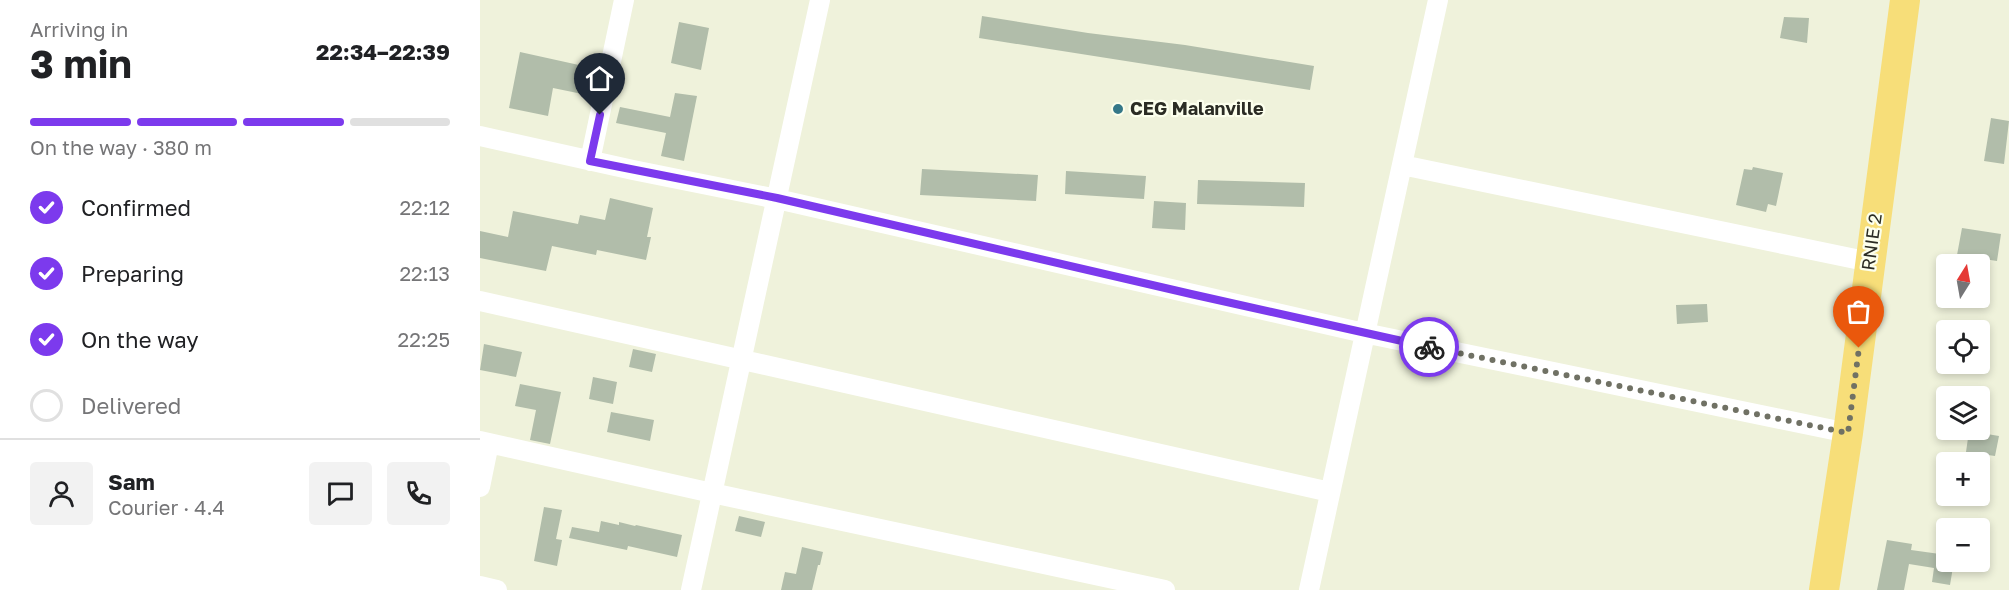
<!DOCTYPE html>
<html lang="en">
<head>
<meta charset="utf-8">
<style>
	:root { --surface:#fff; --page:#f2f2f2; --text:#202124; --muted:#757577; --line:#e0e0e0; --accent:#7c3aed }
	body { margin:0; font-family:"Golos Text",sans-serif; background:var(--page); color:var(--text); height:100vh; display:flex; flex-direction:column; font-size:22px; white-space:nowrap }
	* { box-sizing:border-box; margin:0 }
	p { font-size:20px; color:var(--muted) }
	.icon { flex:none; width:33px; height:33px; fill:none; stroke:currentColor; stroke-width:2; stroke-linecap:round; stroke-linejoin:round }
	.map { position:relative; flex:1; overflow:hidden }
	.side { display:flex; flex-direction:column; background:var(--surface); width:480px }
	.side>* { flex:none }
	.needle { width:39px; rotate:11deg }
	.buttons { position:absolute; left:1456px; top:254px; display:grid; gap:12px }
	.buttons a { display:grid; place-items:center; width:54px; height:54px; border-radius:6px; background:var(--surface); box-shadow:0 3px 9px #0003; font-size:30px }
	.pin { position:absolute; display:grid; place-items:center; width:51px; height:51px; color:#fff; margin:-62px -26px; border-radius:50% 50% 50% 0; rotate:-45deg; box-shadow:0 0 6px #0007 }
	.pin .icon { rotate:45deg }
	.courier { position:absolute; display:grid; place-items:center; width:60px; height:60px; margin:-30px; border:4px solid #7c3aed; border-radius:50%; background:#fff; color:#222; box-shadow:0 2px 8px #0007 }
	.head em { font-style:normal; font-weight:700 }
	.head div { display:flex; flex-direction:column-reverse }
	.head { display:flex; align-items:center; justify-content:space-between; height:102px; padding:0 30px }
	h1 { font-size:39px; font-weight:700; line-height:45px }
	.bar { display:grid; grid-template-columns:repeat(4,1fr); gap:9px 6px; align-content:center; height:72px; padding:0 30px }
	.bar i { height:8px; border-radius:4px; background:var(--line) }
	.bar .current { background:var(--accent) }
	.bar p { grid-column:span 4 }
	.line { display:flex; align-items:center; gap:15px; padding:0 30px; border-top:2px solid var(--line) }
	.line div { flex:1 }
	.round { display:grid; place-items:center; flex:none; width:63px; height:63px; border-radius:6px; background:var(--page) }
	ol { padding:0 30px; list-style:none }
	li { display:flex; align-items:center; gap:18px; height:66px }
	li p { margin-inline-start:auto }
	li .icon { padding:6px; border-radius:50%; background:var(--accent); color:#fff; stroke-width:4 }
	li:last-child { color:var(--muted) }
	li i { width:33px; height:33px; border:3px solid var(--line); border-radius:50% }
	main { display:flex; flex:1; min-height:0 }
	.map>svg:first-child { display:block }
	.building { fill:#b1bdaa }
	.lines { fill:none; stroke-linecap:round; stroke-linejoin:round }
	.street { stroke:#fff; stroke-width:20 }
	.primary { stroke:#f7de79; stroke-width:30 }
	.done { stroke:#707164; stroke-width:6; stroke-dasharray:0 10.8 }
	.route { stroke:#7c3aed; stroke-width:8 }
	.poi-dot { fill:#357888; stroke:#fcffed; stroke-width:2 }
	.labels { text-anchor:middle; stroke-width:4.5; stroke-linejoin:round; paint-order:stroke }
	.poi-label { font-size:18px; font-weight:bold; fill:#2b2c24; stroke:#fcffed; text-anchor:start }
	.street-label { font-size:18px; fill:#2b2c24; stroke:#fcffed }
</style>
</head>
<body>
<main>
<section class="side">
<div class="head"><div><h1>3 min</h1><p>Arriving in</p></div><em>22:34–22:39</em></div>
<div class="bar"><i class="current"></i><i class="current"></i><i class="current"></i><i></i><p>On the way · 380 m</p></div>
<ol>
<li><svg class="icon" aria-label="check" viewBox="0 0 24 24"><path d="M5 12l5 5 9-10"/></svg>Confirmed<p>22:12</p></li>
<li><svg class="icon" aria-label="check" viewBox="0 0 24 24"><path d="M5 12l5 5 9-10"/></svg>Preparing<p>22:13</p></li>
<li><svg class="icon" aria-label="check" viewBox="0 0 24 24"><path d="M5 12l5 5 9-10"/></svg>On the way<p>22:25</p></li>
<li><i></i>Delivered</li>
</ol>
<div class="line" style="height:108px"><a class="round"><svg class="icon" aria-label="person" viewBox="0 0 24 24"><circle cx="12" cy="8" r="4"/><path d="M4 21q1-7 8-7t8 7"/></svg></a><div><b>Sam</b><p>Courier · 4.4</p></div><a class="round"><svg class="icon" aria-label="chat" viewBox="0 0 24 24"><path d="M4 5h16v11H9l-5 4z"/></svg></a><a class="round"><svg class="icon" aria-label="phone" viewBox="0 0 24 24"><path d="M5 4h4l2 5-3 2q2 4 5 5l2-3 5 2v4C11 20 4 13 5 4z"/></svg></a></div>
</section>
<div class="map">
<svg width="1529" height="590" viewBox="0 0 1529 590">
	<rect width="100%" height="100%" fill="#eff2db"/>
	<path class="building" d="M 502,16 L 608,33 L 705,45 L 834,66 L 830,90 L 499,38 Z
		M 1304,17 L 1329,18 L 1327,43 L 1300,38 Z
		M 199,22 L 229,28 L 221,70 L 191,63 Z
		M 40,52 L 117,69 L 112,96 L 73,88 L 68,116 L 29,108 Z
		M 195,93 L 217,96 L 204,161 L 181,156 L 186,133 L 136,123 L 140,107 L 190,117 Z
		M 1511,118 L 1529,121 L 1524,164 L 1504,161 Z
		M 1273,167 L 1303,173 L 1296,206 L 1288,204 L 1286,212 L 1256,205 L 1264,169 L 1272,170 Z
		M 442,169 L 558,175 L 556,201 L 440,195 Z
		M 586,171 L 666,176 L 664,199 L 585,194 Z
		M 718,180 L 825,183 L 824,207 L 717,204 Z
		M 130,198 L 173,208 L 167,237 L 171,237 L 166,260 L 117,250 L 116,255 L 72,246 L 66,271 L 0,258 L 0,231 L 28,237 L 33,211 L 98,224 L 100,215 L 125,220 Z
		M 674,201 L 706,203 L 705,230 L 672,228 Z
		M 1482,228 L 1521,234 L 1517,261 L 1477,255 Z
		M 1227,304 L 1228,322 L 1197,324 L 1196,305 Z
		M 4,344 L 42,352 L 36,377 L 0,370 Z
		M 153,349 L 176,354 L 172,372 L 149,367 Z
		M 113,377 L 137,382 L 133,404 L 109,399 Z
		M 40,384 L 81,392 L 70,444 L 50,440 L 56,410 L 35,406 Z
		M 131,412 L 174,420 L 170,441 L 127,432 Z
		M 1489,431 L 1519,436 L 1515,456 L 1486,452 Z
		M 64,507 L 82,510 L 76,539 L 82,540 L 77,566 L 54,561 Z
		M 259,516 L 285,522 L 281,537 L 255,531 Z
		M 121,521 L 139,525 L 139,522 L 155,526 L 156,525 L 202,535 L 197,557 L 148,546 L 147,550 L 89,538 L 92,527 L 119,532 Z
		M 1407,540 L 1432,544 L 1431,550 L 1467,555 L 1467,561 L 1474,561 L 1470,585 L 1452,582 L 1454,568 L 1429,564 L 1424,590 L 1397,590 Z
		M 322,547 L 343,552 L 340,565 L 338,565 L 332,590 L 301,590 L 305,572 L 316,574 Z"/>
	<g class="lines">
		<path class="street" d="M 0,136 L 153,170 L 297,199 L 884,333 L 1368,433
			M 110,161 L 144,0
			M 922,165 L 1390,262
			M 0,301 L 850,492
			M 0,441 L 232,493 L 685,590
			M 0,487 L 9,443
			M 0,586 L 17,590
			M 211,590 L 340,0
			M 829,590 L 958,0"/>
		<path class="primary" d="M 1344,590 L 1368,433 L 1425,0"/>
	</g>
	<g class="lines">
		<path class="done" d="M 949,347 L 1368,433 L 1379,348"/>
		<path class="route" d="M 120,115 L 110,161 L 297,198 L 711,294 L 949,347"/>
	</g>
	<circle class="poi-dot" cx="638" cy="109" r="6"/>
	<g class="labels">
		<g class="poi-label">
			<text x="650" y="115">CEG Malanville</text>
		</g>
		<g class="street-label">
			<text transform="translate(1392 242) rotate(-82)" y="6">RNIE 2</text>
		</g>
	</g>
</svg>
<div class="buttons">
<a><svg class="needle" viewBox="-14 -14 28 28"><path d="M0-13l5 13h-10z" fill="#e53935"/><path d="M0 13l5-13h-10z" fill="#757577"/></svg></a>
<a><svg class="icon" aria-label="locate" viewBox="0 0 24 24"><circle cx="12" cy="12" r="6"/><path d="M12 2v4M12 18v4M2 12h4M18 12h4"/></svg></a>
<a><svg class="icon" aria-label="layers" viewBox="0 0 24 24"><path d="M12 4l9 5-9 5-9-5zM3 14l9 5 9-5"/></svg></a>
<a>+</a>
<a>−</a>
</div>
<div class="pin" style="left:1379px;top:348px;background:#ea580c"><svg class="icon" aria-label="bag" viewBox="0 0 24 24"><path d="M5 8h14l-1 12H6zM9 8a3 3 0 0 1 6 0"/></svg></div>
<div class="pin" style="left:120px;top:115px;background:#1f2937"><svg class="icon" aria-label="home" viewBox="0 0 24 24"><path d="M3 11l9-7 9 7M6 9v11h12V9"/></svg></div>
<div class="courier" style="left:949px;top:347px"><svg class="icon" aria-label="bike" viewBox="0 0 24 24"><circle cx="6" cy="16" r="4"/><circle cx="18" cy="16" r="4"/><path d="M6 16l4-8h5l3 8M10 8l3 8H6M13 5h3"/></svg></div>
</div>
</main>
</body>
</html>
